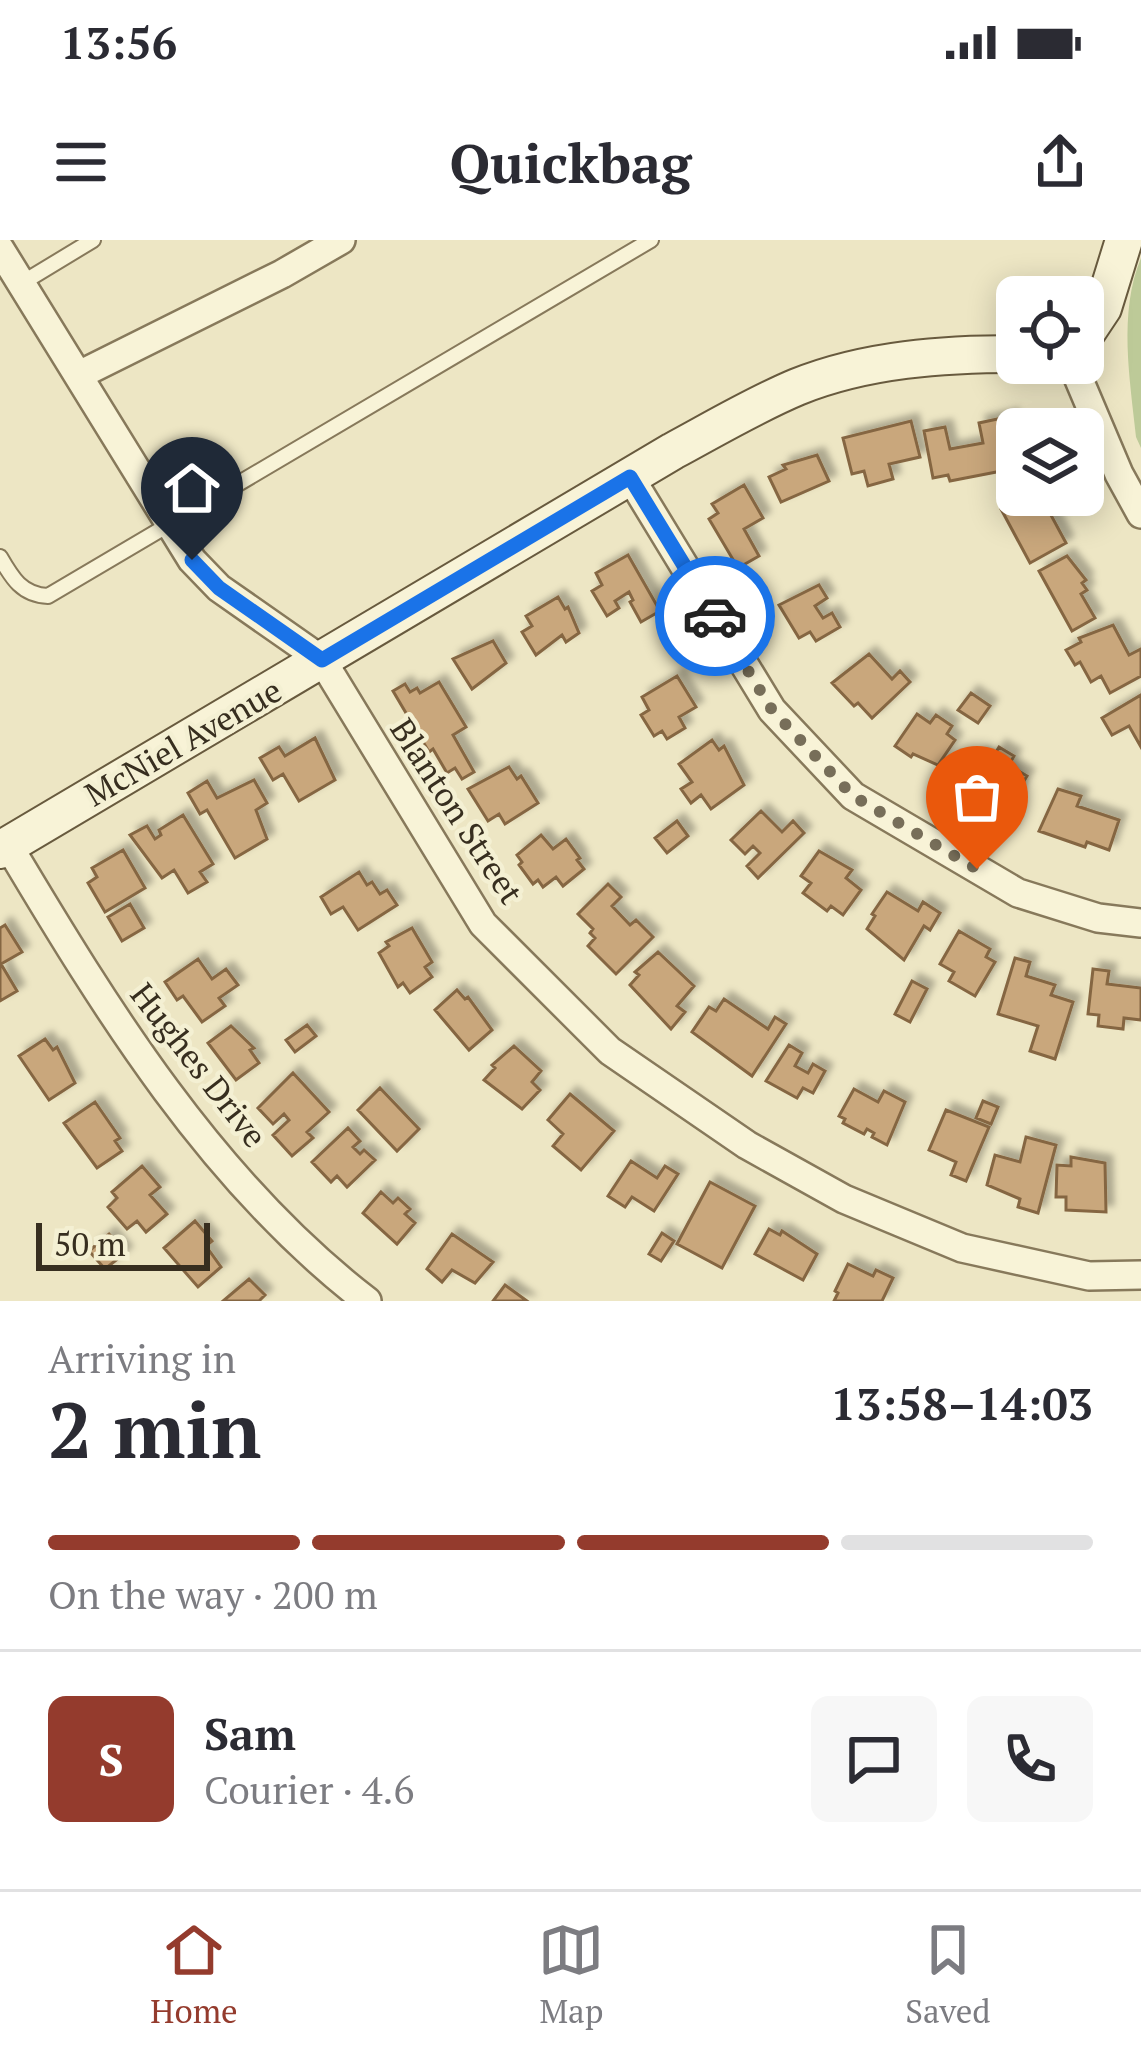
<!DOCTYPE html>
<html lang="en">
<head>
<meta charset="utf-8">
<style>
	:root { --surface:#fff; --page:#f7f7f7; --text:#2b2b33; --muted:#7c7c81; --line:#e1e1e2; --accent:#943b2d }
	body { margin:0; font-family:"PT Serif",serif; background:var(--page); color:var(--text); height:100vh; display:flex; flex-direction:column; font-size:45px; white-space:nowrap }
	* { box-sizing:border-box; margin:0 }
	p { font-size:39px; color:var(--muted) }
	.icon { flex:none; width:66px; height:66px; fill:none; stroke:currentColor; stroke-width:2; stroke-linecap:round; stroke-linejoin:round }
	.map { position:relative; height:1061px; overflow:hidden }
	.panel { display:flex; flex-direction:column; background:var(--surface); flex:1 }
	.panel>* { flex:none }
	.fabs { position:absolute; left:996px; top:36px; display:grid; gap:24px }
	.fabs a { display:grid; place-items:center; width:108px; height:108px; border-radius:18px; background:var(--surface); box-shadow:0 6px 30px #0003; font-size:60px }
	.scale { position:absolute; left:36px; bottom:30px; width:174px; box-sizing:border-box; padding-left:12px; border:6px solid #372e1f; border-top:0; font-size:33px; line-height:42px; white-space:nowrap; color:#372e1f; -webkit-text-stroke:9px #f4f0d3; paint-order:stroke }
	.pin { position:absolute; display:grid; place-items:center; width:102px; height:102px; color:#fff; margin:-123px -51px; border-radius:50% 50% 50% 0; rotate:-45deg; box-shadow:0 0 12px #0007 }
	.pin .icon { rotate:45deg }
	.courier { position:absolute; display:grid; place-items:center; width:120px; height:120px; margin:-60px; border:9px solid #1a73e8; border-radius:50%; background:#fff; color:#222; box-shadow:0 3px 15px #0007 }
	.summary em { font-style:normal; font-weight:700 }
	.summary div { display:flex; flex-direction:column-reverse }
	.summary { display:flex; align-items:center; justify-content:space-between; height:204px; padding:0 48px }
	h1 { font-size:78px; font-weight:700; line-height:90px }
	.bar { display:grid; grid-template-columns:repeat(4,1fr); gap:18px 12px; align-content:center; height:144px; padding:0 48px }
	.bar i { height:15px; border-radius:9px; background:var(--line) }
	.bar .selected { background:var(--accent) }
	.bar p { grid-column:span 4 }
	.line { display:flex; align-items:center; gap:30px; padding:0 48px; border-top:3px solid var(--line) }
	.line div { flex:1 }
	.round { display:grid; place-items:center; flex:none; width:126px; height:126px; border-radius:18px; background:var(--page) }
	.status { display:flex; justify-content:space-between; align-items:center; height:84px; padding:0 60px; background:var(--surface); direction:ltr }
	.status svg { height:33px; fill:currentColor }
	header { display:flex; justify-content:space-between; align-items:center; height:156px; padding:0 48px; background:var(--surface); font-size:54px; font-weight:700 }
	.dock { display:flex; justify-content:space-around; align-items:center; height:168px; border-top:3px solid var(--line); background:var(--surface); font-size:33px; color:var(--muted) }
	.dock a { display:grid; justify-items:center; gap:6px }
	.dock .selected { color:var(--accent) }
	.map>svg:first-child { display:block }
	.green { fill:#bdca98 }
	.building { fill:#c9a77b; stroke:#856642; stroke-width:3; filter:url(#shadow) }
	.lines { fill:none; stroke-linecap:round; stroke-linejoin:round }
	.lane-casing { stroke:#87795b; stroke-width:18 }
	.street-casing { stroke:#87795b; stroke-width:32 }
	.secondary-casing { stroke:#685a3e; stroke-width:40 }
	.lane { stroke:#f8f3d7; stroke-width:14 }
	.street { stroke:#f8f3d7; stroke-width:27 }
	.secondary { stroke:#f8f3d7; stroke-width:36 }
	.done { stroke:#776e59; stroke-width:12; stroke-dasharray:0 21.6 }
	.route { stroke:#1a73e8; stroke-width:15 }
	.labels { text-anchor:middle; stroke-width:9; stroke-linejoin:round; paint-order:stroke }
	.street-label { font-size:33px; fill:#372e1f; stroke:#f4f0d3 }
</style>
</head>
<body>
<div class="status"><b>13:56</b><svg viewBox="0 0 49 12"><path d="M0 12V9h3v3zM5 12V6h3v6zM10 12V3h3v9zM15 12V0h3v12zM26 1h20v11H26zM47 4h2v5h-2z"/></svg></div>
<header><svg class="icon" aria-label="menu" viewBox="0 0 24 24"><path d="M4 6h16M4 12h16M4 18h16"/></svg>Quickbag<svg class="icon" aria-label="share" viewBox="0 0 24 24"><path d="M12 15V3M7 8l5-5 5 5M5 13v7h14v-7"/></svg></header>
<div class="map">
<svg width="1141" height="1061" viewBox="0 0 1141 1061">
	<defs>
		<filter id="shadow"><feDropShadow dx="7" dy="-7" stdDeviation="3" flood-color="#0004"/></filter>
	</defs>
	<rect width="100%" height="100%" fill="#ede6c4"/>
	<path class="green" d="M 1141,18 L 1141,208 L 1136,197 C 1130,139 1118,73 1141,18 Z"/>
	<path class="building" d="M 1011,176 L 1017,228 L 950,241 L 948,235 L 933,238 L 924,191 L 945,187 L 950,209 L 983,203 L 979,183 Z
		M 911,181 L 920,217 L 889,224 L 893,239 L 868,246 L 864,231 L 852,234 L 843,198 Z
		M 817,215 L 829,241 L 781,262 L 769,237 L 786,229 L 783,225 Z
		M 744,245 L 763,278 L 744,289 L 759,316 L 738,328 L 709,279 L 718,273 L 712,264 Z
		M 1026,255 L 1032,255 L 1039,268 L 1045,264 L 1066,303 L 1030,323 L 1001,269 Z
		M 628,315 L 660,371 L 641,382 L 630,362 L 633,360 L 629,352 L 615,361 L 619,368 L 607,376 L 592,351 L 602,345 L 596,333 Z
		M 1067,316 L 1086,340 L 1082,343 L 1087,350 L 1081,354 L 1095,378 L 1072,391 L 1039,331 Z
		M 819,345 L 827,358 L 815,366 L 823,378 L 832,373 L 840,387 L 816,401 L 810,392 L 799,398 L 779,365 Z
		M 558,357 L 565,369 L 568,367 L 579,393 L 566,402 L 562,395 L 536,415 L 522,392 L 532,386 L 526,376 Z
		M 1113,385 L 1129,415 L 1141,409 L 1141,436 L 1110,453 L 1101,436 L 1091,442 L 1080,422 L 1075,425 L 1066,410 L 1081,402 L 1079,398 Z
		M 493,401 L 506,423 L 472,449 L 453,419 Z
		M 869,414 L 892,439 L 900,431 L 910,442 L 872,478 L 858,463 L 854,466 L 832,443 Z
		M 677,436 L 696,467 L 679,477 L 685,488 L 667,499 L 662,491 L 654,496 L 641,475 L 649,470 L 642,457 Z
		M 439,442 L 466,487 L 453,495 L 474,532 L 462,539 L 455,528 L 447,533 L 433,509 L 429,512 L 393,451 L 405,444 L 410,452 L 417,448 L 420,453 Z
		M 971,453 L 990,466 L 978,483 L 958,470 Z
		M 1141,455 L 1141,507 L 1129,486 L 1112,495 L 1102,478 Z
		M 917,474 L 930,483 L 936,475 L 952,486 L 947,494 L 955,500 L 938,525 L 913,514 L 911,517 L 895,506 Z
		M 315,498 L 335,540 L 299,561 L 283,534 L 273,540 L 260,518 L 279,507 L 285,516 Z
		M 712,500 L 719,510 L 724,506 L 744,545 L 711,569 L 701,555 L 691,563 L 681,549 L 692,542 L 679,524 Z
		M 999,507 L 1014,516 L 1009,525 L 1027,536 L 1003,576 L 972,557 L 968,565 L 948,553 L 959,535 L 966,539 L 980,515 L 990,522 Z
		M 509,527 L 517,539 L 521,536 L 538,563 L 505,584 L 499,574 L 488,581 L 468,549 Z
		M 254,540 L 267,563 L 256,570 L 267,599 L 235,618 L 207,570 L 200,574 L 188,553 L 207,541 L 217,558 Z
		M 1058,549 L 1081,556 L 1077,566 L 1119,580 L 1109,610 L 1087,602 L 1085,607 L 1039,591 Z
		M 761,571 L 782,592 L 793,581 L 804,593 L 758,638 L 747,626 L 760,613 L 753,606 L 745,614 L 731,600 Z
		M 183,575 L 213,624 L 200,632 L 207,642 L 188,653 L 174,630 L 162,638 L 130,595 L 147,586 L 155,599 L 161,595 L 159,590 Z
		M 677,581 L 688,596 L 667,613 L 655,598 Z
		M 541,595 L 553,609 L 566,599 L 580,618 L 577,620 L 584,629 L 563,646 L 556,637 L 543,647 L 538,640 L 533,644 L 519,625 L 522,622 L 517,615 Z
		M 123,610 L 145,648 L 105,672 L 88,643 L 97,637 L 92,628 Z
		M 819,611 L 852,630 L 846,638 L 861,650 L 843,675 L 831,666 L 827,671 L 803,653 L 811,643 L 801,636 Z
		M 359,632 L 367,645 L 372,642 L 380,654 L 387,650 L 397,665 L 358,690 L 343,667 L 331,674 L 321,657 Z
		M 608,644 L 621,657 L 612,666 L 630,685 L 636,680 L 653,697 L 616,734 L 588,706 L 595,698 L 590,693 L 593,689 L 578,674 Z
		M 887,652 L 918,671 L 923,662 L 940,673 L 930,690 L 924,686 L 904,720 L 867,689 L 875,676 L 872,674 Z
		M 130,664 L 144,688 L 122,701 L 108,677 Z
		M 5,685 L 22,712 L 1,724 L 17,751 L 0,761 L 0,688 Z
		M 412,688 L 432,722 L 425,727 L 432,737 L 410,753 L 403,743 L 398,747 L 379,713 L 389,706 L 386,702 Z
		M 959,691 L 990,709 L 986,717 L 995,722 L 975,756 L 949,741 L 954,732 L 940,724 Z
		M 658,712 L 694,746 L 677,766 L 685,772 L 671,789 L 630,745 L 639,735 L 635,732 Z
		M 1015,718 L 1030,722 L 1026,736 L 1055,745 L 1051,755 L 1073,762 L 1055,819 L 1030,811 L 1038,786 L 998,774 Z
		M 198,719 L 212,739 L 226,729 L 238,745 L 219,758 L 225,766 L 202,782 L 183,756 L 177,760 L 165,742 Z
		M 1093,729 L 1109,731 L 1107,744 L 1141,748 L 1141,780 L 1124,778 L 1123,789 L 1098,786 L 1099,775 L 1088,774 Z
		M 912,741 L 927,749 L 910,782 L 895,774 Z
		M 457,750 L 465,759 L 468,757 L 492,790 L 469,810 L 435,770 Z
		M 724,759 L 768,789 L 775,777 L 786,784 L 752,836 L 692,792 L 709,767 L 716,771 Z
		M 307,785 L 316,796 L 295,812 L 286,800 Z
		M 231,786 L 254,808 L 250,810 L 259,823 L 236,840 L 208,803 Z
		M 45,799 L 53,810 L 57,807 L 75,843 L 49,860 L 19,816 Z
		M 789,805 L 802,813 L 795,826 L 808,833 L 813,824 L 825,831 L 813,853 L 803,848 L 797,858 L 766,841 Z
		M 514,806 L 541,831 L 532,842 L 540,850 L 522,869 L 484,840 L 495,828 L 492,825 Z
		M 293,833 L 329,872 L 307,892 L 313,898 L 292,916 L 273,895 L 289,880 L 284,874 L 273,884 L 258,868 Z
		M 380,848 L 419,889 L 397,911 L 358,870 Z
		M 854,849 L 878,862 L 884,851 L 905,862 L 887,905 L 872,897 L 874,893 L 867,889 L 864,894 L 843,883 L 845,879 L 839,876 Z
		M 570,854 L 614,891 L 581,930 L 553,906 L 563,894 L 548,880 Z
		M 983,861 L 998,867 L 991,884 L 976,878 Z
		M 95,862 L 120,898 L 115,901 L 122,911 L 97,928 L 64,883 Z
		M 946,870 L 989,887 L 966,941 L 951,935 L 956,922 L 929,910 Z
		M 348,888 L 360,901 L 353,907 L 360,914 L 364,910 L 375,920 L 347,947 L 337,936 L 331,942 L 312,922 Z
		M 1026,897 L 1056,905 L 1038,973 L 1018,967 L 1020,959 L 987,945 L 995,915 L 1020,922 Z
		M 1071,917 L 1105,923 L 1106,972 L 1066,970 L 1066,957 L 1056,957 L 1057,925 L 1071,926 Z
		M 631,921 L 657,938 L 665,926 L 678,934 L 654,971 L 632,957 L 625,967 L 608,956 Z
		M 142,926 L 160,947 L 150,955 L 167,974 L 146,992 L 137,981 L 127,989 L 108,967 L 117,958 L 112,952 Z
		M 710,942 L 755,966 L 722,1028 L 677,1004 Z
		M 381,952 L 393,963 L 398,958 L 410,969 L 405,974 L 415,983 L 397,1004 L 363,973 Z
		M 195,981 L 212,1001 L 206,1006 L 221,1027 L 198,1047 L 164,1008 Z
		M 769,989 L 780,995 L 782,991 L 817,1014 L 803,1040 L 755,1014 Z
		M 662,993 L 674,1001 L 661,1021 L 649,1014 Z
		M 109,994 L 125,1013 L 105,1029 L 89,1011 Z
		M 452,994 L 493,1022 L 475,1043 L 452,1030 L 442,1042 L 427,1029 Z
		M 848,1024 L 873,1036 L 876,1030 L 893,1038 L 882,1061 L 834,1061 L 838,1053 L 835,1051 Z
		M 249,1039 L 265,1055 L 259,1061 L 223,1061 Z
		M 505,1045 L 527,1061 L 493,1061 Z"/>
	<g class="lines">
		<defs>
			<path id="lane" d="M 22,43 L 93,0
				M 0,317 C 12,338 22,355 48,356 L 651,0"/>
			<path id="street" d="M 0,9 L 192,320 L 219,348 L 322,420 L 483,684 L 610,811 L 747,905 L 844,959 L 962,1008 L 1089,1036 L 1141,1035
				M 1072,123 L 1119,234 L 1141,274
				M 81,134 L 282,34 L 341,0
				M 630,237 L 772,470 L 853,556 L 1018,653 L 1098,678 L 1141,683
				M 8,605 C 107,771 212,942 367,1061"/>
			<path id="secondary" d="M 1083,98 L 1103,68 L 1124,0
				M 0,610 L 673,211 C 714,189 754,165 797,147 C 866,119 944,114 1017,114"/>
		</defs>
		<use href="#lane" class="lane-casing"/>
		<use href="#street" class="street-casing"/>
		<use href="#secondary" class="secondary-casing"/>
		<use href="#lane" class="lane"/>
		<use href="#street" class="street"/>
		<use href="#secondary" class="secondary"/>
	</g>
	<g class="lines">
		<path class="done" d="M 715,376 L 772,470 L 853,556 L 977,629"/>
		<path class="route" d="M 192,320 L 219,348 L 322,420 L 630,237 L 715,376"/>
	</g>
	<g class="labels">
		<g class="street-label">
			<text transform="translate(183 502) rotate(-30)" y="12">McNiel Avenue</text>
			<text transform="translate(457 571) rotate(57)" y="12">Blanton Street</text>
			<text transform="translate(199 825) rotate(52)" y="12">Hughes Drive</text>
		</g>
	</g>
</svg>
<div class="fabs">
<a><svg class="icon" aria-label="locate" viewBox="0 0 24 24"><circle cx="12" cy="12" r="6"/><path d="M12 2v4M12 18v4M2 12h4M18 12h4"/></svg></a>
<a><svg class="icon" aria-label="layers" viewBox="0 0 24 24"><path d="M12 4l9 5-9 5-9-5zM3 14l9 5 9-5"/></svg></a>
</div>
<div class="scale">50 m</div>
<div class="pin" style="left:977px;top:629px;background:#ea580c"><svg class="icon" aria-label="bag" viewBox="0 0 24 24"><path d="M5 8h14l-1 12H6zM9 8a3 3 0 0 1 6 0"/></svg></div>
<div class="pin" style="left:192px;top:320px;background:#1f2937"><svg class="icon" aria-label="home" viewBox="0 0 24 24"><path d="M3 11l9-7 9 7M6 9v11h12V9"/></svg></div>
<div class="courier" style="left:715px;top:376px"><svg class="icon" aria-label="car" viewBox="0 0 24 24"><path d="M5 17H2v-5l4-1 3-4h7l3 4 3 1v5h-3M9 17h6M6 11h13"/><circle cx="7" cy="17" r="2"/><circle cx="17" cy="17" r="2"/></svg></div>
</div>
<section class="panel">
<div class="summary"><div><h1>2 min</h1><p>Arriving in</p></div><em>13:58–14:03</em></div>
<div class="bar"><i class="selected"></i><i class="selected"></i><i class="selected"></i><i></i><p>On the way · 200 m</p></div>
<div class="line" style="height:216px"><b class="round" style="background:var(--accent);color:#fff">S</b><div><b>Sam</b><p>Courier · 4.6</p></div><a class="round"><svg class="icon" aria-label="chat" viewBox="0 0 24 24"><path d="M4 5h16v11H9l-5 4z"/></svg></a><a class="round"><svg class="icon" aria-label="phone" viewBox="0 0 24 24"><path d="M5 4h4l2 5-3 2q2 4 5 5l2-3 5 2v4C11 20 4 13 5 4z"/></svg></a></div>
</section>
<nav class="dock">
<a class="selected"><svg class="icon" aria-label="home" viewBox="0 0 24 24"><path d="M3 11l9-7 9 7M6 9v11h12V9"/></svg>Home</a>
<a><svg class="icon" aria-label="map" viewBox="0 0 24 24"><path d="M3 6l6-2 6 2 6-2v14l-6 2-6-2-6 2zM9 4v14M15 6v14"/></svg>Map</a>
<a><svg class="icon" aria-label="saved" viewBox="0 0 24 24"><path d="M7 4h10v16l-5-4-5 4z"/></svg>Saved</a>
</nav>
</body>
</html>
